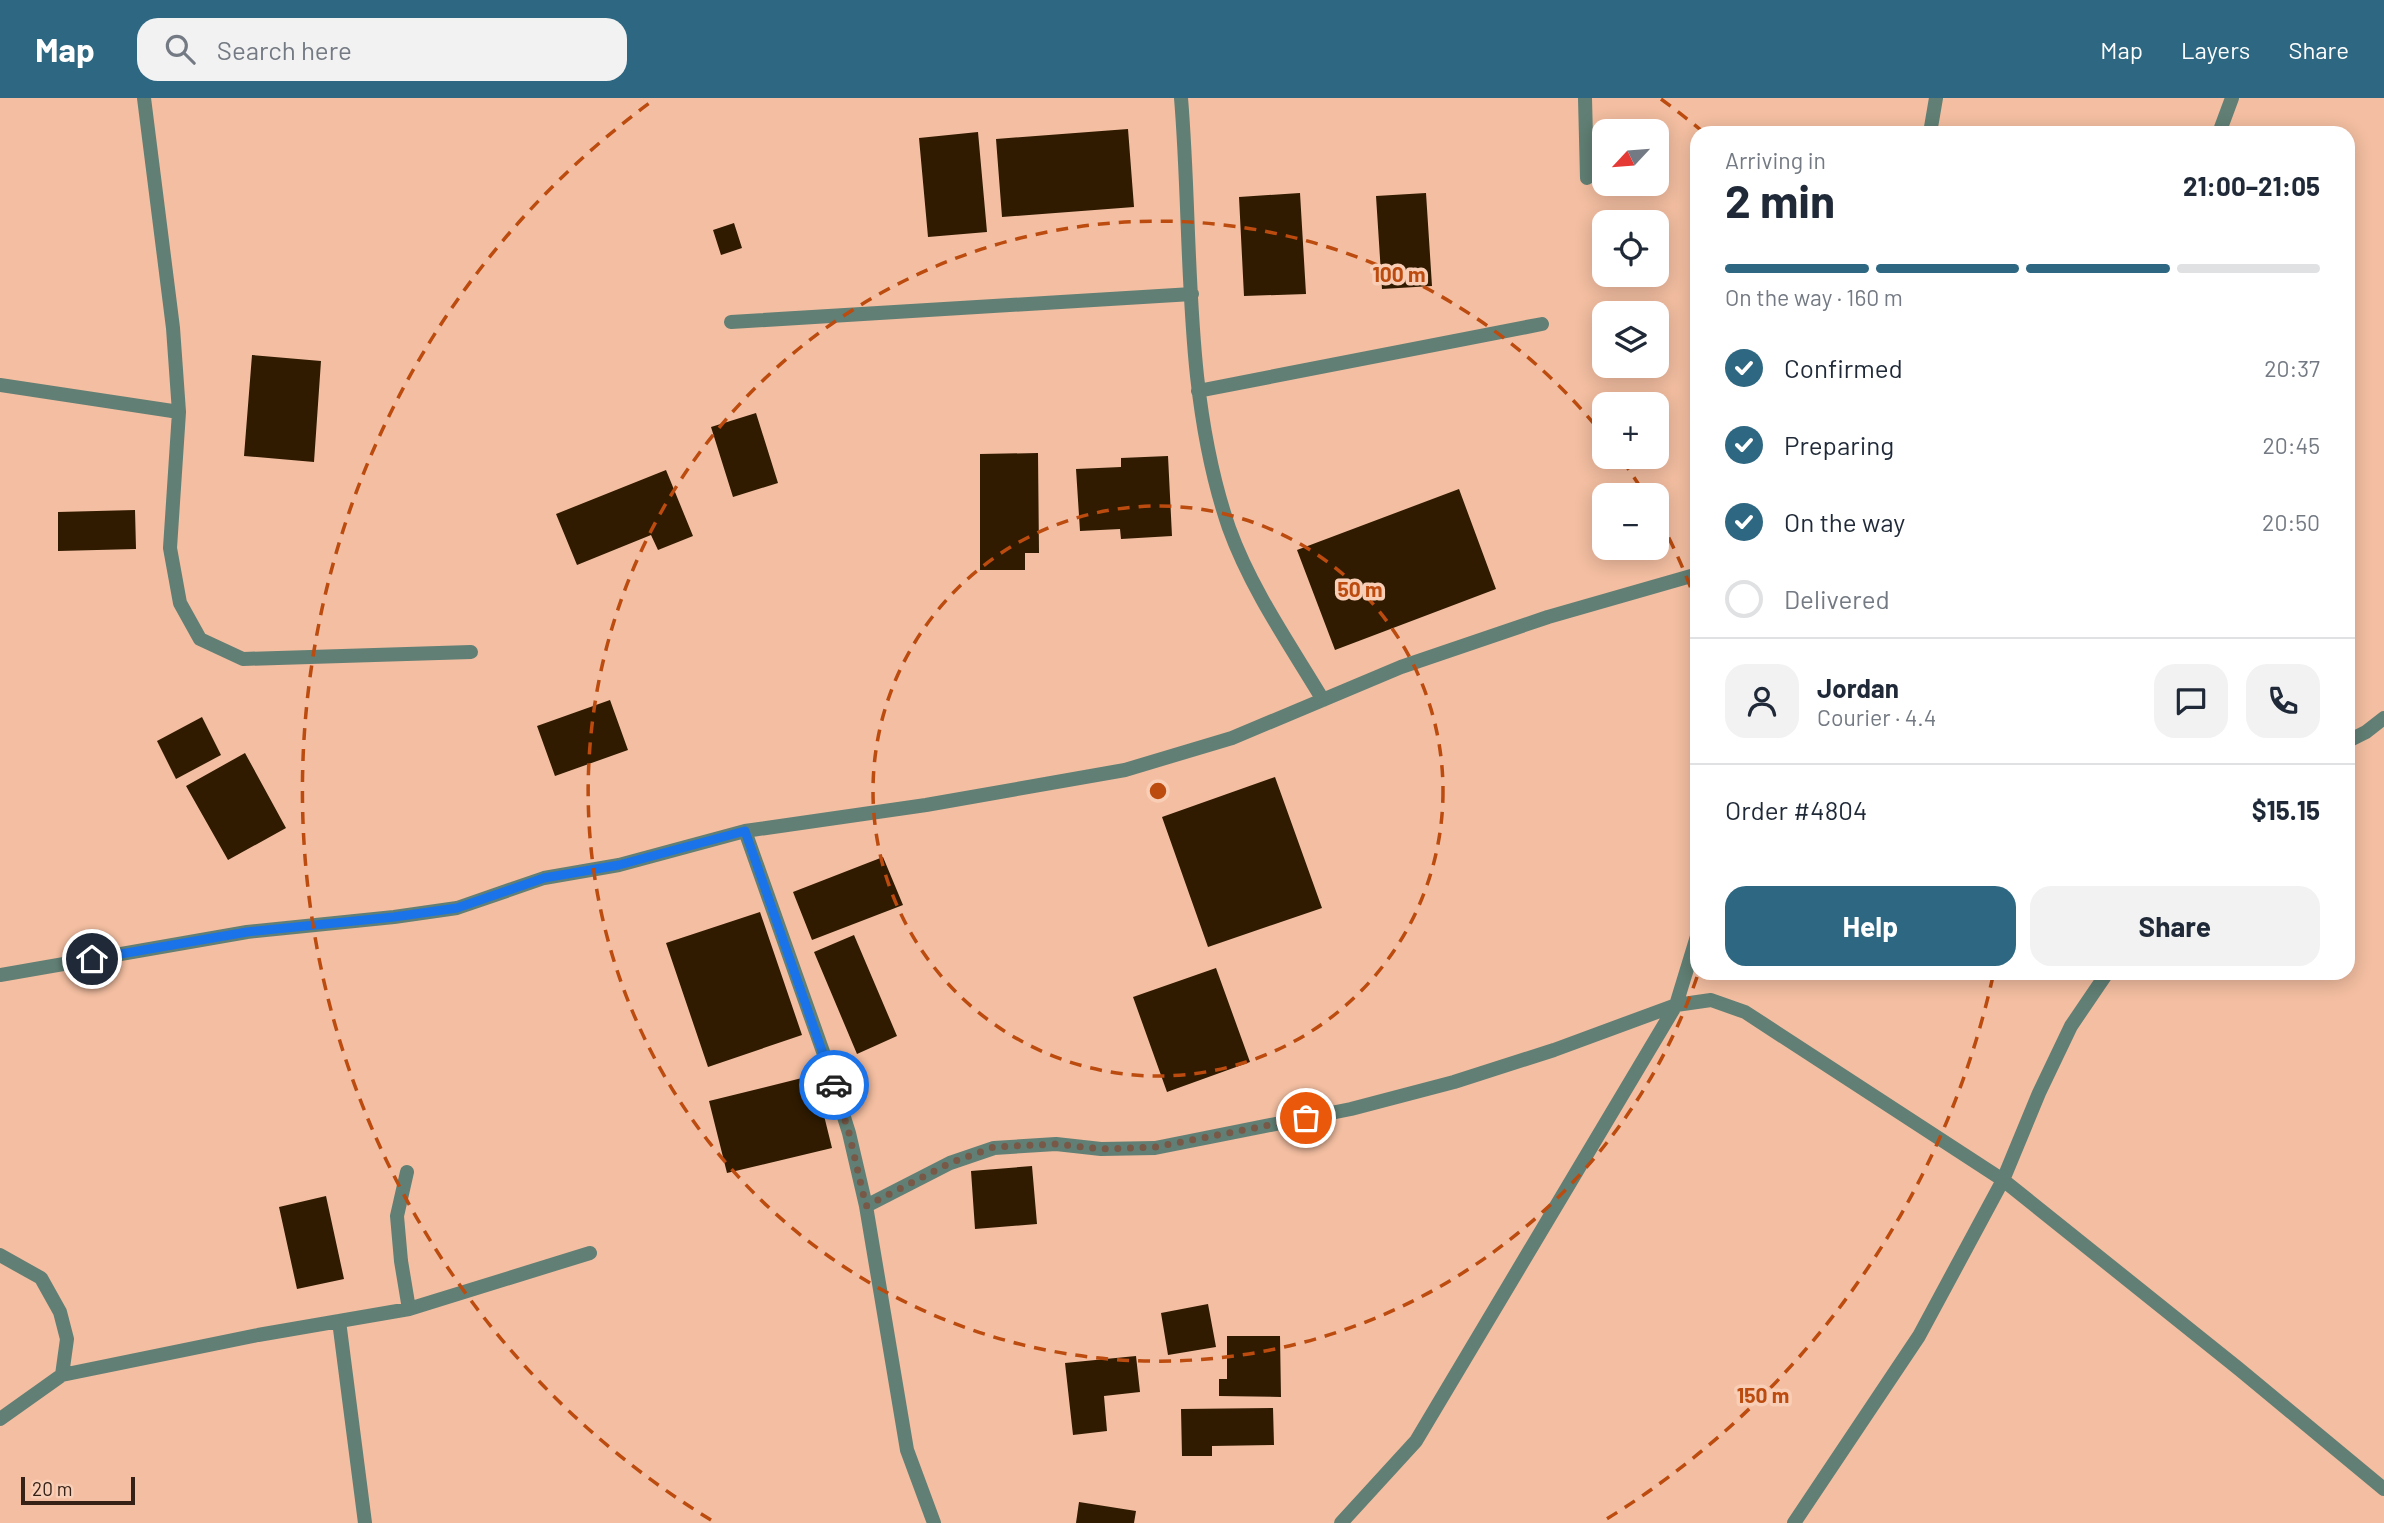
<!DOCTYPE html>
<html lang="en">
<head>
<meta charset="utf-8">
<style>
	:root { --surface:#fff; --page:#f2f2f3; --text:#1f2937; --muted:#747a83; --line:#e0e1e3; --accent:#2e6781 }
	body { margin:0; font-family:Barlow,sans-serif; background:var(--page); color:var(--text); height:100vh; display:flex; flex-direction:column; font-size:26px; white-space:nowrap }
	* { box-sizing:border-box; margin:0 }
	p { font-size:23px; color:var(--muted) }
	.icon { flex:none; width:38px; height:38px; fill:none; stroke:currentColor; stroke-width:2; stroke-linecap:round; stroke-linejoin:round }
	.map { position:relative; flex:1; overflow:hidden }
	.sheet { position:absolute; left:1690px; top:28px; width:665px; height:854px; display:flex; flex-direction:column; background:var(--surface); border-radius:21px; box-shadow:0 4px 18px #0003 }
	.sheet>* { flex:none }
	.needle { width:46px; rotate:244deg }
	.buttons { position:absolute; left:1592px; top:21px; display:grid; gap:14px }
	.buttons a { display:grid; place-items:center; width:77px; height:77px; border-radius:14px; background:var(--surface); box-shadow:0 4px 18px #0003; font-size:35px }
	.scale { position:absolute; left:21px; bottom:18px; width:114px; box-sizing:border-box; padding-left:7px; border:4px solid #352116; border-top:0; font-size:19px; line-height:24px; white-space:nowrap; color:#352116; -webkit-text-stroke:5px #f9ceb6; paint-order:stroke }
	.pin { position:absolute; display:grid; place-items:center; width:60px; height:60px; color:#fff; margin:-30px; border:4px solid #fff; border-radius:50%; box-shadow:0 2px 7px #0007 }
	.courier { position:absolute; display:grid; place-items:center; width:70px; height:70px; margin:-35px; border:5px solid #1a73e8; border-radius:50%; background:#fff; color:#222; box-shadow:0 2px 9px #0007 }
	.head em { font-style:normal; font-weight:700 }
	.head div { display:flex; flex-direction:column-reverse }
	.head { display:flex; align-items:center; justify-content:space-between; height:119px; padding:0 35px }
	h1 { font-size:46px; font-weight:700; line-height:52px }
	.bar { display:grid; grid-template-columns:repeat(4,1fr); gap:10px 7px; align-content:center; height:84px; padding:0 35px }
	.bar i { height:9px; border-radius:5px; background:var(--line) }
	.bar .selected { background:var(--accent) }
	.bar p { grid-column:span 4 }
	.line { display:flex; align-items:center; gap:18px; padding:0 35px; border-top:2px solid var(--line) }
	.line div { flex:1 }
	.round { display:grid; place-items:center; flex:none; width:74px; height:74px; border-radius:21px; background:var(--page) }
	ol { padding:0 35px; list-style:none }
	li { display:flex; align-items:center; gap:21px; height:77px }
	li p { margin-inline-start:auto }
	li .icon { padding:7px; border-radius:50%; background:var(--accent); color:#fff; stroke-width:4 }
	li:last-child { color:var(--muted) }
	li i { width:38px; height:38px; border:4px solid var(--line); border-radius:50% }
	.cta { display:flex; gap:14px; margin-top:auto; padding:14px 35px }
	.cta a { flex:1; height:80px; border-radius:21px; background:var(--accent); color:#fff; font-size:28px; font-weight:700; line-height:80px; text-align:center }
	.cta a+a { background:var(--page); color:var(--text) }
	header { display:flex; align-items:center; gap:42px; box-sizing:border-box; height:98px; padding:0 35px; background:var(--accent); color:#fff }
	header strong { font-size:33px }
	nav { display:flex; gap:38px; margin-inline-start:auto; font-size:24px }
	.search { width:490px; height:63px; background:var(--page); display:flex; align-items:center; gap:18px; box-sizing:border-box; padding:0 24px; border-radius:21px; color:var(--muted); font-size:26px }
	.map>svg:first-child { display:block }
	.building { fill:#301b01 }
	.lines { fill:none; stroke-linecap:round; stroke-linejoin:round }
	.minor { stroke:#617f74; stroke-width:14 }
	.done { stroke:#785847; stroke-width:7; stroke-dasharray:0 12.6 }
	.route { stroke:#1a73e8; stroke-width:9 }
	.ring { fill:none; stroke:#bb4b0e; stroke-width:3.5; stroke-dasharray:12 9 }
	.centre { fill:#bb4b0e; stroke:#f9ceb6; stroke-width:3.5 }
	.ring-label { font-size:21px; text-anchor:middle; font-weight:bold; fill:#bb4b0e; stroke:#f9ceb6; stroke-width:7; stroke-linejoin:round; paint-order:stroke }
</style>
</head>
<body>
<header>
<strong>Map</strong>
<div class="search"><svg class="icon" aria-label="search" viewBox="0 0 24 24"><circle cx="10" cy="10" r="6"/><path d="M15 15l6 6"/></svg>Search here</div>
<nav><a>Map</a><a>Layers</a><a>Share</a></nav>
</header>
<div class="map">
<svg width="2384" height="1425" viewBox="0 0 2384 1425">
	<rect width="100%" height="100%" fill="#f3bea1"/>
	<path class="building" d="M 1128,31 L 1134,109 L 1002,119 L 996,41 Z
		M 978,34 L 987,134 L 928,139 L 919,40 Z
		M 1300,95 L 1306,196 L 1244,198 L 1239,99 Z
		M 1426,95 L 1432,188 L 1382,191 L 1376,98 Z
		M 734,125 L 742,150 L 721,157 L 713,132 Z
		M 252,257 L 321,263 L 314,364 L 244,358 Z
		M 756,315 L 778,385 L 733,399 L 711,329 Z
		M 1038,355 L 1039,455 L 1025,455 L 1025,472 L 980,472 L 980,356 Z
		M 1168,358 L 1172,438 L 1121,441 L 1120,431 L 1080,433 L 1076,371 L 1121,369 L 1121,360 Z
		M 666,372 L 693,438 L 658,452 L 651,437 L 577,467 L 556,416 Z
		M 1459,391 L 1496,491 L 1335,552 L 1297,452 Z
		M 135,412 L 136,451 L 58,453 L 58,414 Z
		M 610,602 L 628,652 L 555,678 L 537,628 Z
		M 202,619 L 221,657 L 176,681 L 157,643 Z
		M 245,655 L 286,730 L 228,762 L 186,688 Z
		M 1275,679 L 1322,810 L 1208,849 L 1162,719 Z
		M 883,759 L 903,807 L 812,842 L 793,794 Z
		M 760,814 L 802,937 L 708,969 L 666,845 Z
		M 854,837 L 897,938 L 857,956 L 814,854 Z
		M 1216,870 L 1250,964 L 1167,994 L 1133,899 Z
		M 814,977 L 832,1050 L 727,1075 L 709,1003 Z
		M 1032,1068 L 1037,1126 L 975,1131 L 971,1073 Z
		M 326,1098 L 344,1181 L 297,1191 L 279,1109 Z
		M 1208,1206 L 1216,1249 L 1168,1257 L 1161,1215 Z
		M 1227,1238 L 1280,1238 L 1281,1299 L 1219,1298 L 1219,1281 L 1227,1281 Z
		M 1136,1258 L 1140,1294 L 1104,1298 L 1107,1333 L 1073,1337 L 1065,1265 Z
		M 1273,1310 L 1274,1347 L 1212,1348 L 1212,1358 L 1182,1358 L 1181,1311 Z
		M 1079,1404 L 1136,1413 L 1134,1425 L 1076,1425 Z"/>
	<g class="lines">
		<path class="minor" d="M 1181,0 C 1193,143 1182,293 1229,430 C 1251,491 1290,547 1323,602
			M 1585,0 L 1587,80
			M 1930,35 L 1936,0
			M 2219,35 L 2232,0
			M 731,224 L 1192,196
			M 0,287 L 179,314 L 173,230 L 144,0
			M 1198,293 L 1542,226
			M 179,314 L 170,450 L 180,505 L 200,541 L 243,561 L 471,554
			M 2348,643 L 2366,634 L 2384,620
			M 745,733 L 827,965 L 849,1035 L 866,1108 L 907,1352 L 934,1425
			M 0,877 L 247,834 L 394,819 L 457,810 L 544,780 L 619,767 L 745,733 L 926,707 L 1125,672 L 1232,640 L 1401,569 L 1548,519 L 1698,476
			M 407,1074 L 397,1118 L 401,1163 L 409,1211
			M 866,1108 L 950,1065 L 994,1050 L 1056,1046 L 1101,1051 L 1155,1050 L 1351,1011 L 1454,984 L 1554,952 L 1676,907 L 1711,902 L 1745,914 L 2003,1082 L 2239,1271 L 2384,1391
			M 0,1157 L 41,1180 L 60,1214 L 67,1241 L 62,1277 L 0,1321
			M 339,1223 L 365,1425
			M 62,1277 L 258,1237 L 409,1211 L 590,1155
			M 1341,1425 L 1416,1343 L 1676,907 L 1698,835
			M 1794,1425 L 1919,1238 L 2003,1082 L 2039,995 L 2071,928 L 2107,875"/>
	</g>
	<g class="lines">
		<path class="done" d="M 834,987 L 849,1035 L 866,1108 L 950,1065 L 994,1049 L 1056,1046 L 1101,1051 L 1155,1049 L 1306,1020"/>
		<path class="route" d="M 92,861 L 247,834 L 394,819 L 457,810 L 544,780 L 619,767 L 745,733 L 834,987"/>
	</g>
	<g class="ring">
		<circle cx="1158" cy="693" r="285"/>
		<path d="M1697 879A570 570 0 1 1 1604 338M1622 362A570 570 0 0 1 1644 395M1659 421A570 570 0 0 1 1697 507"/>
		<path d="M1993 878A855 855 0 0 1 1605 1422M711 1422A855 855 0 0 1 655 1M1661 1A855 855 0 0 1 1702 33"/>
	</g>
	<circle cx="1158" cy="693" r="10" class="centre"/>
	<g class="ring-label">
		<text x="1399" y="184">100 m</text>
		<text x="1360" y="499">50 m</text>
		<text x="1763" y="1305">150 m</text>
	</g>
</svg>
<div class="buttons">
<a><svg class="needle" viewBox="-14 -14 28 28"><path d="M0-13l5 13h-10z" fill="#e53935"/><path d="M0 13l5-13h-10z" fill="#747a83"/></svg></a>
<a><svg class="icon" aria-label="locate" viewBox="0 0 24 24"><circle cx="12" cy="12" r="6"/><path d="M12 2v4M12 18v4M2 12h4M18 12h4"/></svg></a>
<a><svg class="icon" aria-label="layers" viewBox="0 0 24 24"><path d="M12 4l9 5-9 5-9-5zM3 14l9 5 9-5"/></svg></a>
<a>+</a>
<a>−</a>
</div>
<div class="scale">20 m</div>
<div class="pin" style="left:1306px;top:1020px;background:#ea580c"><svg class="icon" aria-label="bag" viewBox="0 0 24 24"><path d="M5 8h14l-1 12H6zM9 8a3 3 0 0 1 6 0"/></svg></div>
<div class="pin" style="left:92px;top:861px;background:#1f2937"><svg class="icon" aria-label="home" viewBox="0 0 24 24"><path d="M3 11l9-7 9 7M6 9v11h12V9"/></svg></div>
<div class="courier" style="left:834px;top:987px"><svg class="icon" aria-label="car" viewBox="0 0 24 24"><path d="M5 17H2v-5l4-1 3-4h7l3 4 3 1v5h-3M9 17h6M6 11h13"/><circle cx="7" cy="17" r="2"/><circle cx="17" cy="17" r="2"/></svg></div>
<section class="sheet">
<div class="head"><div><h1>2 min</h1><p>Arriving in</p></div><em>21:00–21:05</em></div>
<div class="bar"><i class="selected"></i><i class="selected"></i><i class="selected"></i><i></i><p>On the way · 160 m</p></div>
<ol>
<li><svg class="icon" aria-label="check" viewBox="0 0 24 24"><path d="M5 12l5 5 9-10"/></svg>Confirmed<p>20:37</p></li>
<li><svg class="icon" aria-label="check" viewBox="0 0 24 24"><path d="M5 12l5 5 9-10"/></svg>Preparing<p>20:45</p></li>
<li><svg class="icon" aria-label="check" viewBox="0 0 24 24"><path d="M5 12l5 5 9-10"/></svg>On the way<p>20:50</p></li>
<li><i></i>Delivered</li>
</ol>
<div class="line" style="height:126px"><a class="round"><svg class="icon" aria-label="person" viewBox="0 0 24 24"><circle cx="12" cy="8" r="4"/><path d="M4 21q1-7 8-7t8 7"/></svg></a><div><b>Jordan</b><p>Courier · 4.4</p></div><a class="round"><svg class="icon" aria-label="chat" viewBox="0 0 24 24"><path d="M4 5h16v11H9l-5 4z"/></svg></a><a class="round"><svg class="icon" aria-label="phone" viewBox="0 0 24 24"><path d="M5 4h4l2 5-3 2q2 4 5 5l2-3 5 2v4C11 20 4 13 5 4z"/></svg></a></div>
<div class="line" style="height:91px"><div>Order #4804</div><b>$15.15</b></div>
<div class="cta"><a>Help</a><a>Share</a></div>
</section>
</div>
</body>
</html>
